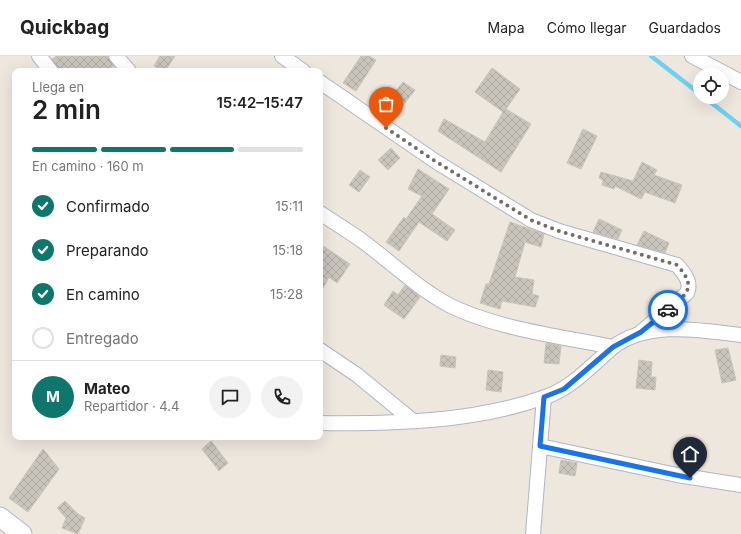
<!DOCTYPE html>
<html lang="es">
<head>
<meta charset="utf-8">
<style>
	:root { --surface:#fff; --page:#f2f2f2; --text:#222; --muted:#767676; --line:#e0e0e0; --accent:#0f766e }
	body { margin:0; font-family:Inter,sans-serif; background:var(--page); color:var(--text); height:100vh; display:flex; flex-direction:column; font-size:15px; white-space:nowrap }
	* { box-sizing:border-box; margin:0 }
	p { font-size:13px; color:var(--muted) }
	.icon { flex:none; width:22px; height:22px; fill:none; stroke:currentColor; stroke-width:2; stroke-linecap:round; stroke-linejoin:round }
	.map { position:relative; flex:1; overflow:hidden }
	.drawer { position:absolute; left:12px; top:12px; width:311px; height:372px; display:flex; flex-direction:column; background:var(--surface); border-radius:8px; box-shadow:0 4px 16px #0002 }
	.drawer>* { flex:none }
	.tools { position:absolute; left:693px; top:12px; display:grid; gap:8px }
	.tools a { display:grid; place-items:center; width:36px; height:36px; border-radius:50%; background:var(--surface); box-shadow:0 4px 16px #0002; font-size:20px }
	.pin { position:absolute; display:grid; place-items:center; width:34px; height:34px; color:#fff; margin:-41px -17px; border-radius:50% 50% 50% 0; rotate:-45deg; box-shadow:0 0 4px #0007 }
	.pin .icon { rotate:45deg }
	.courier { position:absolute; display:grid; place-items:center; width:40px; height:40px; margin:-20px; border:3px solid #1a73e8; border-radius:50%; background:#fff; color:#222; box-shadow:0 1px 5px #0007 }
	.headline em { font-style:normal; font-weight:600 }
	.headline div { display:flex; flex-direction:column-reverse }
	.headline { display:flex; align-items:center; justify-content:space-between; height:68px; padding:0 20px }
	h1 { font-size:26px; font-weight:600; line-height:30px }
	.bar { display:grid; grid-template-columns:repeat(4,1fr); gap:6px 4px; align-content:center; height:48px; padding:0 20px }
	.bar i { height:5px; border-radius:3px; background:var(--line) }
	.bar .selected { background:var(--accent) }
	.bar p { grid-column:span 4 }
	.line { display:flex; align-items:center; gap:10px; padding:0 20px; border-top:1px solid var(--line) }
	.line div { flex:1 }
	.round { display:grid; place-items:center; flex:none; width:42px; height:42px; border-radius:21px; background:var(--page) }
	ol { padding:0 20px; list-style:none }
	li { display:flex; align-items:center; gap:12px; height:44px }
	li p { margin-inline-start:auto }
	li .icon { padding:4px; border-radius:50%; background:var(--accent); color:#fff; stroke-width:4 }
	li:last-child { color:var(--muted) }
	li i { width:22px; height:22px; border:2px solid var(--line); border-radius:50% }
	header { display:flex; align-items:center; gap:24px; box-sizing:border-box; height:56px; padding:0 20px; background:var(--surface); border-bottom:1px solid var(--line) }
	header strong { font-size:19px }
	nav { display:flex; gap:22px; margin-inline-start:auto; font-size:14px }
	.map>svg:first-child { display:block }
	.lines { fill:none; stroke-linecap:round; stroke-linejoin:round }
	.stream { stroke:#6fd0f2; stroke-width:4.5 }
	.building { fill:url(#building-cross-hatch); stroke:#cac3b8 }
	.street-casing { stroke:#b2b5c0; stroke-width:16 }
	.secondary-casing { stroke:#b2b5c0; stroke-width:21 }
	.street { stroke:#fff; stroke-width:14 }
	.secondary { stroke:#fff; stroke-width:19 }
	.done { stroke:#706d6a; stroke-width:4; stroke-dasharray:0 7.2 }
	.route { stroke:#1a73e8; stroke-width:5 }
</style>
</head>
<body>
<header>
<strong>Quickbag</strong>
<nav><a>Mapa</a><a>Cómo llegar</a><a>Guardados</a></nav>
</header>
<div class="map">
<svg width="741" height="478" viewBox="0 0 741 478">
	<defs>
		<pattern id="building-cross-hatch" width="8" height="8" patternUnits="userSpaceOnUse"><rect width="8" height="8" fill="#c9c5bd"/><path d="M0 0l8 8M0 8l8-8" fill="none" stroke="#ada9a3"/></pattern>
	</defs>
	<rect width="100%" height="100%" fill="#eee7de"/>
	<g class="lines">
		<path class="stream" d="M 651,0 L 700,38
			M 704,41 L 741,70"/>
	</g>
	<path class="building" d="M 57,0 L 108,0 L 114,10 L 105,15 L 59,15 L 52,3 Z
		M 160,0 L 175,0 L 165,15 L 154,10 Z
		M 361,0 L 369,0 L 376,4 L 356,35 L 343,27 Z
		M 492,12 L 520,33 L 506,53 L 531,68 L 501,116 L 438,75 L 444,63 L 485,86 L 503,56 L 475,36 Z
		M 403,26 L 415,34 L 398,56 L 386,47 Z
		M 583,73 L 597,80 L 581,113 L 567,107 Z
		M 391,92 L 400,102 L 388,114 L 378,104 Z
		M 642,106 L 657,114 L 654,119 L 682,129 L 675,147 L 645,136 L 641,143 L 615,130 L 614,133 L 602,129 L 603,124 L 599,122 L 601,116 L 633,125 Z
		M 418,113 L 449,133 L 432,158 L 455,174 L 447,185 L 419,166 L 399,195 L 386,186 L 404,161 L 406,163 L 422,140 L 408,133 Z
		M 360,114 L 370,121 L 359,136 L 349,129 Z
		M 599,163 L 622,174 L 618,183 L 593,176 Z
		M 510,166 L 544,178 L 541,191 L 525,186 L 515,221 L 534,224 L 532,238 L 539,240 L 535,251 L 502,245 L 500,253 L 480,247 L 486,228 L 489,228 Z
		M 644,175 L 669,187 L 665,197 L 637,189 Z
		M 320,188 L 350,208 L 337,227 L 329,221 L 320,238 Z
		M 405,229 L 420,241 L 404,263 L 384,249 L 393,235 L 398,239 Z
		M 546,287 L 561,290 L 559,308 L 544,307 Z
		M 728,292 L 736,324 L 722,327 L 715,294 Z
		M 441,299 L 456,301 L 455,312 L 440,310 Z
		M 639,304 L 652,306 L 651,321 L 656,321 L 655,334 L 636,332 Z
		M 488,314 L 503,316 L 501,336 L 486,334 Z
		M 211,385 L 228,407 L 219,415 L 202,393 Z
		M 43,393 L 59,413 L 28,456 L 9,442 Z
		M 561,404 L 577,407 L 575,420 L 559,417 Z
		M 65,445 L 78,458 L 85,462 L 78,478 L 62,472 L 66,462 L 57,452 Z"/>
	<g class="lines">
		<defs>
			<path id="street" d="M 39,0 L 51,15
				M 116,0 L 129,15
				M 282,0 L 303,15
				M 692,0 L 741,26
				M 320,26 L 435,105 L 531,164 L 559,175 L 677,209 C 684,217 692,226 687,237 L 641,276
				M 320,157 C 334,166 348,175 361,184 C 390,205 417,232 449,249 C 494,272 563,281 613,291
				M 320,294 L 357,319 L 413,365
				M 320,367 C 393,368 475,366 545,341 C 572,332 591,310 612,292 C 647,264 700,274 741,279
				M 540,390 L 677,419 L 741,429
				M 533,478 L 544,341"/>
			<path id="secondary" d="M 0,461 L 22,478"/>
		</defs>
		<use href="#street" class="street-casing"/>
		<use href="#secondary" class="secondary-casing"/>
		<use href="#street" class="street"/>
		<use href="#secondary" class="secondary"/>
	</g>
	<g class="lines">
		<path class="done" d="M 386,72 L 435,105 L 531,164 L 559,175 L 677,209 C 697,231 688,237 668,254"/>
		<path class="route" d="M 668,254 L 641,276 L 613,291 L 564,333 L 544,341 L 540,390 L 690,422"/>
	</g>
</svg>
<div class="tools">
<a><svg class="icon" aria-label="locate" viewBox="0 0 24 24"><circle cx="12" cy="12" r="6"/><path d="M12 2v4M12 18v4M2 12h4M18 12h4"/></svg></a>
</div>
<div class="pin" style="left:386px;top:72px;background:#ea580c"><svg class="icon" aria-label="bag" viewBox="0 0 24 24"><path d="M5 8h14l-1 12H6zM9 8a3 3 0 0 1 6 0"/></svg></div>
<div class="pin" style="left:690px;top:422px;background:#1f2937"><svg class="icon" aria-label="home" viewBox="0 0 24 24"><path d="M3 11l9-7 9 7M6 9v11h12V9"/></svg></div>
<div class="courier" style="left:668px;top:254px"><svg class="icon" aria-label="car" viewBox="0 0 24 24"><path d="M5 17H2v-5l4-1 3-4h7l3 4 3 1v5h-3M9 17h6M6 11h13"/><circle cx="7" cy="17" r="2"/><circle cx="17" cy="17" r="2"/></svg></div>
<section class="drawer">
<div class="headline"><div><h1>2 min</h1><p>Llega en</p></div><em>15:42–15:47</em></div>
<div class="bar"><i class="selected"></i><i class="selected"></i><i class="selected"></i><i></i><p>En camino · 160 m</p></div>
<ol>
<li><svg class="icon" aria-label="check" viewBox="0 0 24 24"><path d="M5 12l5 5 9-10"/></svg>Confirmado<p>15:11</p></li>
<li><svg class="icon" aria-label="check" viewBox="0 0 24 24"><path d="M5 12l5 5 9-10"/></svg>Preparando<p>15:18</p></li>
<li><svg class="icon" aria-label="check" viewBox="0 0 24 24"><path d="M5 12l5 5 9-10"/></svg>En camino<p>15:28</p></li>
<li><i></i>Entregado</li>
</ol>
<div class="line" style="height:72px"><b class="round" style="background:var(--accent);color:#fff">M</b><div><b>Mateo</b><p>Repartidor · 4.4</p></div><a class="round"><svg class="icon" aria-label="chat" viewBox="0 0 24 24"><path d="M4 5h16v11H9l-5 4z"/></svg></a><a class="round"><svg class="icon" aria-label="phone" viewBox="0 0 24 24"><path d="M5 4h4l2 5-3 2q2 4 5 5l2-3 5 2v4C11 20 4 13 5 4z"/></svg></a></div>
</section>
</div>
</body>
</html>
